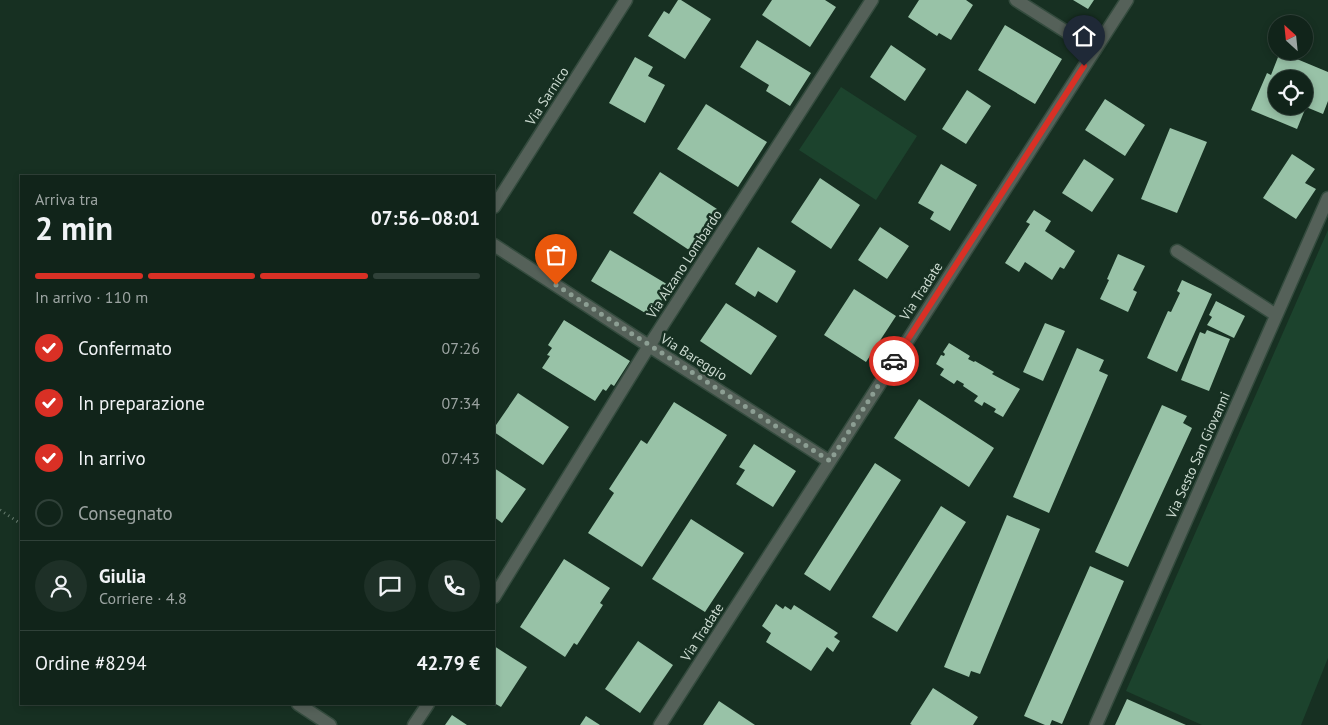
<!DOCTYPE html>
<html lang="it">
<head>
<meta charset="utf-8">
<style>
	:root { --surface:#11241a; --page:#1e3027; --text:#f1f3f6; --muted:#9ca4a2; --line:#304139; --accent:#d93025 }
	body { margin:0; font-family:"PT Sans",sans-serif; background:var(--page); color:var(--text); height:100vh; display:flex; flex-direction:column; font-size:19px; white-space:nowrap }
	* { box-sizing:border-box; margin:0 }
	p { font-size:16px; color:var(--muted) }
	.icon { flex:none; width:28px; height:28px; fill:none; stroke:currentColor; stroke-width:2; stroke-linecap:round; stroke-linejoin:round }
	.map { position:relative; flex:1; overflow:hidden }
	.details { position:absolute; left:20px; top:175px; width:475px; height:530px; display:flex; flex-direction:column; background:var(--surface); border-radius:0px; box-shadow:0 2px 8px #0003,0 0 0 1px var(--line) }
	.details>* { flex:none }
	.needle { width:32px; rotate:333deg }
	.tools { position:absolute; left:1268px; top:15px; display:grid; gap:10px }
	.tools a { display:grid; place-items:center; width:45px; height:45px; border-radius:50%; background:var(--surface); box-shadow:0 2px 8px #0003,0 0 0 1px var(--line); font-size:25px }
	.pin { position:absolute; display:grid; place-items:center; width:42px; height:42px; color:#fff; margin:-51px -21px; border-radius:50% 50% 50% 0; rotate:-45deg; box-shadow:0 0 5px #0007 }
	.pin .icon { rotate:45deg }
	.courier { position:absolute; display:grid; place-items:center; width:50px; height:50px; margin:-25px; border:4px solid #d93025; border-radius:50%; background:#fff; color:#222; box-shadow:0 1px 6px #0007 }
	.headline em { font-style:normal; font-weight:700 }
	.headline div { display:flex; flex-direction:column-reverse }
	.headline { display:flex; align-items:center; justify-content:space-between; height:85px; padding:0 15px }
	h1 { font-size:32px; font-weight:700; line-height:38px }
	.bar { display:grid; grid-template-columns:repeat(4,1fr); gap:8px 5px; align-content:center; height:60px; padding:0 15px }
	.bar i { height:6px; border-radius:4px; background:var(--line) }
	.bar .current { background:var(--accent) }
	.bar p { grid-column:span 4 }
	.line { display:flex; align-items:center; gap:12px; padding:0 15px; border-top:1px solid var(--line) }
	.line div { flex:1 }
	.round { display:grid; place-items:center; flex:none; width:52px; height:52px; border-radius:26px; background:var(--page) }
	ol { padding:0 15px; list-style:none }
	li { display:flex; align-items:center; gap:15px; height:55px }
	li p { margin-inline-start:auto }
	li .icon { padding:5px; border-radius:50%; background:var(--accent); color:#fff; stroke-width:4 }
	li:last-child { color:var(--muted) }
	li i { width:28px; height:28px; border:2px solid var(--line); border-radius:50% }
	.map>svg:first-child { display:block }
	.green { fill:#1c432d }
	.building { fill:#98c2a7; fill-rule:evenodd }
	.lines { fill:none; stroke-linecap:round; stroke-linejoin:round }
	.minor-casing { stroke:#344b3e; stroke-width:15 }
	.path { stroke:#677c6f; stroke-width:3; stroke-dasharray:1 4; stroke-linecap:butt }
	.minor { stroke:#556159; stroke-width:12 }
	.done { stroke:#8c9e93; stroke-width:5; stroke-dasharray:0 9 }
	.route { stroke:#d93025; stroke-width:6 }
	.labels { text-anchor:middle; stroke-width:5; stroke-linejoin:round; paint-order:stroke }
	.street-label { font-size:14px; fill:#cbdad0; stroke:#173022 }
</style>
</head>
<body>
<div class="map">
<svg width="1328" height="725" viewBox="0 0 1328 725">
	<rect width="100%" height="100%" fill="#173022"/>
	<path class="green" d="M 841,87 L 917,136 L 876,200 L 799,150 Z
		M 1328,230 L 1328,658 L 1301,725 L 1202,725 L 1126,691 Z"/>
	<path class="building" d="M 678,0 L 681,0 L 711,19 L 685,59 L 648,36 L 664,11 L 669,14 Z
		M 772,0 L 825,0 L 836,7 L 810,47 L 762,15 Z
		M 919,0 L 966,0 L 973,5 L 951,40 L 939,33 L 937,36 L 908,17 Z
		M 1073,0 L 1094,0 L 1088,9 Z
		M 1005,25 L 1062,59 L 1035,104 L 978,70 Z
		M 757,40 L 811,73 L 790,106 L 766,91 L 769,85 L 740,67 Z
		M 891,45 L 926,69 L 905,101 L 870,77 Z
		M 1280,52 L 1328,72 L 1328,101 L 1323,114 L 1306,107 L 1297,129 L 1251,110 L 1267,73 L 1271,75 ZM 1276,79 L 1304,79 L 1304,106 L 1276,106 Z
		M 635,57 L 653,67 L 648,76 L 665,85 L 645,123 L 609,103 Z
		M 967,90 L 991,106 L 966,144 L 942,129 Z
		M 1105,99 L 1145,125 L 1125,156 L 1085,130 Z
		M 706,104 L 767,142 L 738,187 L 677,149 Z
		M 1170,128 L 1207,142 L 1177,213 L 1141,199 Z
		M 1292,154 L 1315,169 L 1305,183 L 1316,189 L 1296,219 L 1263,198 Z
		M 1084,159 L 1114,179 L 1092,212 L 1062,193 Z
		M 941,164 L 977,185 L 950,231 L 930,219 L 934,212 L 918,203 Z
		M 660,172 L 717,209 L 689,250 L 633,213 Z
		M 820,178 L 860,205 L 831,249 L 791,222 Z
		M 1034,210 L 1051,221 L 1045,231 L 1075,251 L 1064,269 L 1060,267 L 1052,280 L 1025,262 L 1019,272 L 1005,263 L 1030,224 L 1026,222 Z
		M 880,227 L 909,246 L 887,279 L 858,260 Z
		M 758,247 L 796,271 L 777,303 L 758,291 L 755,297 L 735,284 Z
		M 610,250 L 670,286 L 652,317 L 591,281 Z
		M 1118,254 L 1145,266 L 1133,290 L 1137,292 L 1128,312 L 1100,299 L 1109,280 L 1107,279 Z
		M 1182,280 L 1212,294 L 1177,372 L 1147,358 L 1168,311 L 1171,312 L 1180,293 L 1177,291 Z
		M 854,289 L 896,316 L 866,362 L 824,335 Z
		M 1216,301 L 1245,316 L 1234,338 L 1207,325 L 1212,317 L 1209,315 Z
		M 726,303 L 777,336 L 751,375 L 700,341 Z
		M 564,320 L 630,361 L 614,386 L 611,384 L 606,391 L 603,389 L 595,401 L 542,368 L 550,356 L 547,355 L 552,348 L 548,345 Z
		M 1045,323 L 1065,331 L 1043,381 L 1023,372 Z
		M 1207,330 L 1230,339 L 1209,391 L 1181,380 L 1200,332 L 1205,334 Z
		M 949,343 L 970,356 L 968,359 L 974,362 L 975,361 L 994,372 L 992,374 L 1020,389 L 1003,417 L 994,412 L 996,409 L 984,402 L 982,406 L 974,401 L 978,396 L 963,386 L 964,384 L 957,380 L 954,384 L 940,375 L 944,369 L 936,364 L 941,355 L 944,356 L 945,354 L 943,352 Z
		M 1077,348 L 1104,360 L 1099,371 L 1108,375 L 1049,513 L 1013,497 Z
		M 518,393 L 569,427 L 543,465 L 494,432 L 494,428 Z
		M 919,399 L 994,448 L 969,487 L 894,438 Z
		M 674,402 L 727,435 L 642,567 L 588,533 L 614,493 L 609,489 L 641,440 L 647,444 Z
		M 1162,405 L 1187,416 L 1183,423 L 1192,428 L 1128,567 L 1095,552 Z
		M 754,444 L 796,471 L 773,507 L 736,484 L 745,470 L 739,467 Z
		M 875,463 L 901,480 L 830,591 L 804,574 Z
		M 494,468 L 526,489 L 502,523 L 494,517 Z
		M 941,506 L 966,522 L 897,632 L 872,617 Z
		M 1007,515 L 1040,529 L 980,674 L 971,671 L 969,677 L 944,667 Z
		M 691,519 L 744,553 L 705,612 L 652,579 Z
		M 564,559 L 610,588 L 600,603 L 603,605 L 577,645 L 574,643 L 565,657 L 520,627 Z
		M 1090,566 L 1124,581 L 1062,724 L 1052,720 L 1050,725 L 1045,725 L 1024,716 Z
		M 776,604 L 783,609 L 785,606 L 791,610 L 794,605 L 838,633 L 834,637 L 840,641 L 833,652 L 827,647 L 811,671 L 766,642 L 771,633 L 762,626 Z
		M 638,641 L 673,665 L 640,713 L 605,689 Z
		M 494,646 L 527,667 L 501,707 L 494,703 Z
		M 933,688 L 978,717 L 973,725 L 912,725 L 910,724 Z
		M 1127,699 L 1186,725 L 1115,725 Z
		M 719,701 L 755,725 L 703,725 Z
		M 452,715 L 467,725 L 445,725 Z
		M 586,716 L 600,725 L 580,725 Z"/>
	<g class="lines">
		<defs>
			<path id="minor" d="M 1016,0 L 1095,50
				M 494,207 L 626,0
				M 494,245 L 649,346 L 829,461
				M 1177,251 L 1276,315
				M 494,597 L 649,346 L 872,0
				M 298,704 L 330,725
				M 414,725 L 428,704
				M 660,725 L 1127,0
				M 1096,725 L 1328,198"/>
		</defs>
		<use href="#minor" class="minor-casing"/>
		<path class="path" d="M 0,510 L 21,524"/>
		<use href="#minor" class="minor"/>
	</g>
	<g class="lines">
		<path class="done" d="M 556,285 L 830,461 L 894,361"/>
		<path class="route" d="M 894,361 L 1084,66"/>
	</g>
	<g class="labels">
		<g class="street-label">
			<text transform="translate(547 96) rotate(-57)" y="5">Via Sarnico</text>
			<text transform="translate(684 264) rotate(-57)" y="5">Via Alzano Lombardo</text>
			<text transform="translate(921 291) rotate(-57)" y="5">Via Tradate</text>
			<text transform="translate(694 357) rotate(32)" y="5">Via Bareggio</text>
			<text transform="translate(1198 455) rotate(-66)" y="5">Via Sesto San Giovanni</text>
			<text transform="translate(702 632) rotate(-57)" y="5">Via Tradate</text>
		</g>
	</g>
</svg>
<div class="tools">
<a><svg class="needle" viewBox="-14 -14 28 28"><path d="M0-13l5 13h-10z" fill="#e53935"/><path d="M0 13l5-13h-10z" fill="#9ca4a2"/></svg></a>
<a><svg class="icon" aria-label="locate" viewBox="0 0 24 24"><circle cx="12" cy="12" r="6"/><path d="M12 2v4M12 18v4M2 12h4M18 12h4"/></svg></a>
</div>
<div class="pin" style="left:556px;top:285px;background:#ea580c"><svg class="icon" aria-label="bag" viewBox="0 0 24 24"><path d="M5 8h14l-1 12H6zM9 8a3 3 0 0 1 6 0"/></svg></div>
<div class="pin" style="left:1084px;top:66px;background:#1f2937"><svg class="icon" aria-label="home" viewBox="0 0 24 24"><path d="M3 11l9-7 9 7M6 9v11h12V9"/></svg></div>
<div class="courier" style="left:894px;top:361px"><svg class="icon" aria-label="car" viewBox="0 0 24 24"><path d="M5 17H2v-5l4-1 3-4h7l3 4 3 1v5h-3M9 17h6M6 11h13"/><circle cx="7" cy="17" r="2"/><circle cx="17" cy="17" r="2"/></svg></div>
<section class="details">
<div class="headline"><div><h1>2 min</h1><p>Arriva tra</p></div><em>07:56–08:01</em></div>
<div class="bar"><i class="current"></i><i class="current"></i><i class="current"></i><i></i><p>In arrivo · 110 m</p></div>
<ol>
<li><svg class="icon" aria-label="check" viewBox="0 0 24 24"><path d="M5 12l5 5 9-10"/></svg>Confermato<p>07:26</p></li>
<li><svg class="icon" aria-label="check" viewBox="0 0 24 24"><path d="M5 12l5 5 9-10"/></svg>In preparazione<p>07:34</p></li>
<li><svg class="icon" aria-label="check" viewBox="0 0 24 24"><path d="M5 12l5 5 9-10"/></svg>In arrivo<p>07:43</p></li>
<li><i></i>Consegnato</li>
</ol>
<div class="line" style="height:90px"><a class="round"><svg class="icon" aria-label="person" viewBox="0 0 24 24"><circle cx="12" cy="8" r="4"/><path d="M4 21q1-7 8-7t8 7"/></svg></a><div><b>Giulia</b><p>Corriere · 4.8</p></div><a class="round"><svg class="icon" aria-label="chat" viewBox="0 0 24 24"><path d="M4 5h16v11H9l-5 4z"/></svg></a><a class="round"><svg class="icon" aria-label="phone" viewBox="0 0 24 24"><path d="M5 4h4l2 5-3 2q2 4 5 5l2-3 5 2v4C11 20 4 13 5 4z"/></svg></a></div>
<div class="line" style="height:65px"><div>Ordine #8294</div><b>42.79 €</b></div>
</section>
</div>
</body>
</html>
